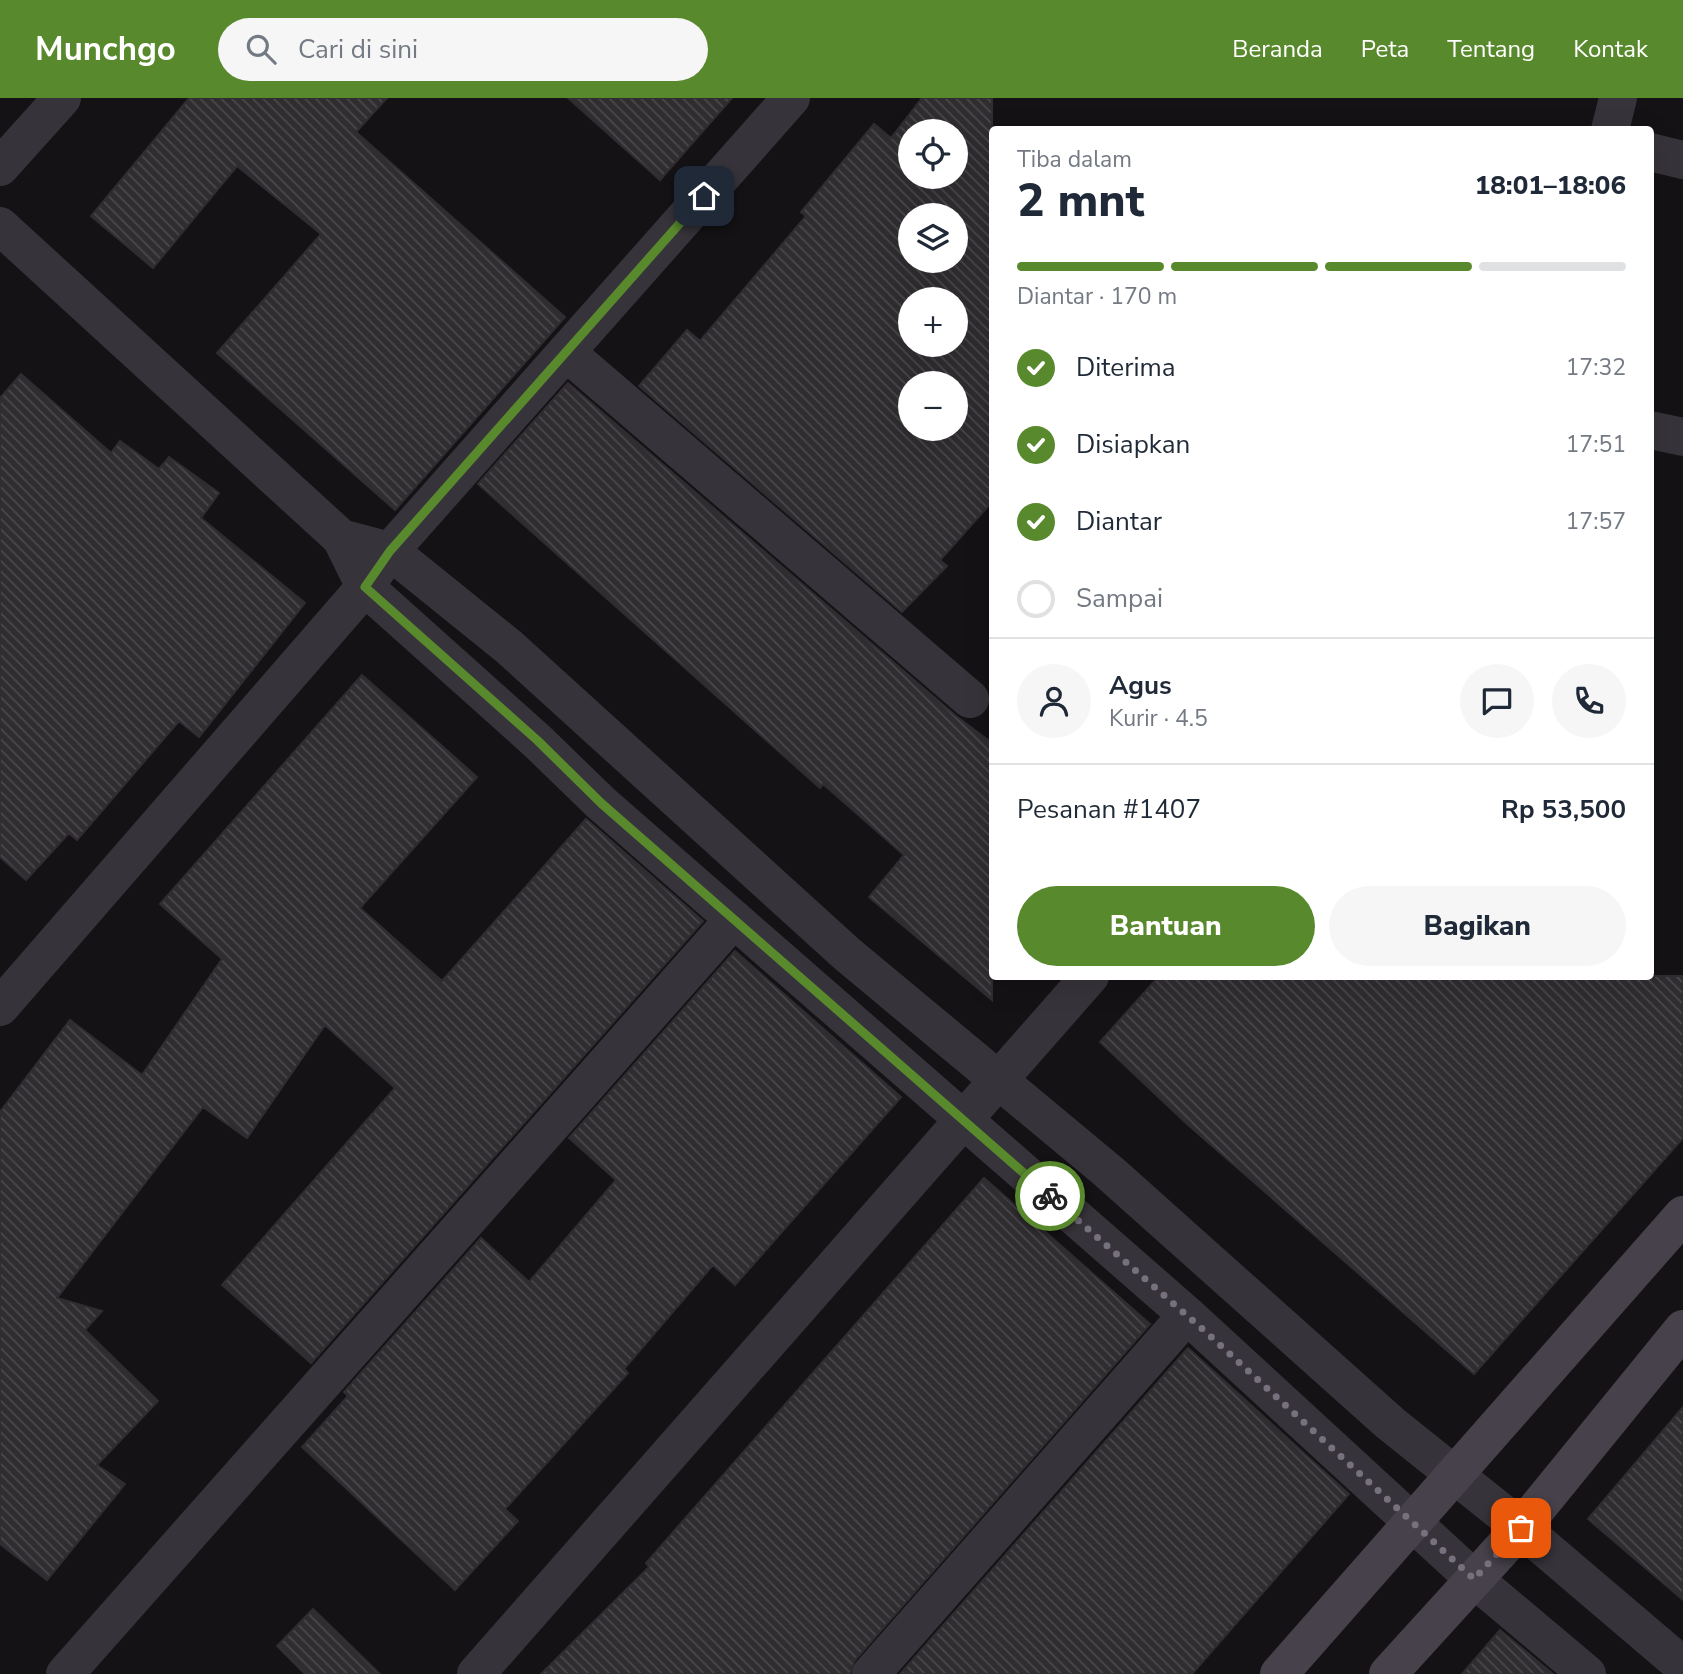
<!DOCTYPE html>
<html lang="id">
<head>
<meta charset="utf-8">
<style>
	:root { --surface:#fff; --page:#f6f6f7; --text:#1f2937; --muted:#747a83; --line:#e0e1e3; --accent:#59892d }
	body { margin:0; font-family:"Nunito Sans",sans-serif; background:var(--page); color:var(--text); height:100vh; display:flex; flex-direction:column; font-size:26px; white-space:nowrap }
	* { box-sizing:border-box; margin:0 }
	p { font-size:23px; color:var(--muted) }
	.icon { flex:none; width:38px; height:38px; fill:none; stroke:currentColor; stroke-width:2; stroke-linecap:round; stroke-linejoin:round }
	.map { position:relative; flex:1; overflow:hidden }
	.panel { position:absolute; left:989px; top:28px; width:665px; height:854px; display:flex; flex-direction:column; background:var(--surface); border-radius:7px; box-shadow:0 7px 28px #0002 }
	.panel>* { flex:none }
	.fabs { position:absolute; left:898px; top:21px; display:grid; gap:14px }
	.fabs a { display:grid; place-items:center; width:70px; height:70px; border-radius:50%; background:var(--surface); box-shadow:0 7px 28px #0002; font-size:35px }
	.pin { position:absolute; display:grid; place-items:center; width:60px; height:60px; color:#fff; margin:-30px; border-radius:14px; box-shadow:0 4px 10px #0006 }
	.courier { position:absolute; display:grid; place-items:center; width:70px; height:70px; margin:-35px; border:5px solid #59892d; border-radius:50%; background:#fff; color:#222; box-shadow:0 2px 9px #0007 }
	.summary em { font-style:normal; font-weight:800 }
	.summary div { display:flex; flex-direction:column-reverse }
	.summary { display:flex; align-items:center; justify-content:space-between; height:119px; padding:0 28px }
	h1 { font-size:46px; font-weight:800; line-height:52px }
	.bar { display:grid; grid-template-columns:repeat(4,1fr); gap:10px 7px; align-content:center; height:84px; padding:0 28px }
	.bar i { height:9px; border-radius:5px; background:var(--line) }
	.bar .current { background:var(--accent) }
	.bar p { grid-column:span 4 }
	.line { display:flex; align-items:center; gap:18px; padding:0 28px; border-top:2px solid var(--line) }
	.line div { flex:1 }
	.round { display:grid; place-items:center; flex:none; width:74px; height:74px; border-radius:37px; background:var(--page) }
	ol { padding:0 28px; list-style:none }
	li { display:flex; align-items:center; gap:21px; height:77px }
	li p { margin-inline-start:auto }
	li .icon { padding:7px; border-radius:50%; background:var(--accent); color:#fff; stroke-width:4 }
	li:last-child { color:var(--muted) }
	li i { width:38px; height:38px; border:4px solid var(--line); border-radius:50% }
	.primary-button { display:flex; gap:14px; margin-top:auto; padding:14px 28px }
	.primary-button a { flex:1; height:80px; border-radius:42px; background:var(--accent); color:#fff; font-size:28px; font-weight:800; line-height:80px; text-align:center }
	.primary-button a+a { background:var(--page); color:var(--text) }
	header { display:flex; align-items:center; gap:42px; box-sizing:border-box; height:98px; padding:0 35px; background:var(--accent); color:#fff }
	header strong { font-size:33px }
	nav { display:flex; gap:38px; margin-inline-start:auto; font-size:24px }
	.search { width:490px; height:63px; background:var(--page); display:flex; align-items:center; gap:18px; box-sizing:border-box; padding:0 24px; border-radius:38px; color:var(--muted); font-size:26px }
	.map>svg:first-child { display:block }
	.building { fill:url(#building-back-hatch); stroke:#302c31; stroke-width:2; fill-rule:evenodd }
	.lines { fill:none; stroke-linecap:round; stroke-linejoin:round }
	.minor { stroke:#37333a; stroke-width:38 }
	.secondary { stroke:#46414a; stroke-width:38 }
	.done { stroke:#77707d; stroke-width:7; stroke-dasharray:0 12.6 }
	.route { stroke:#59892d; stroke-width:9 }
</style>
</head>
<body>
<header>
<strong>Munchgo</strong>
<div class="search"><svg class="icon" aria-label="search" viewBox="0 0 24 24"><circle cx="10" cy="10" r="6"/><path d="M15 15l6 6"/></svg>Cari di sini</div>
<nav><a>Beranda</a><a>Peta</a><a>Tentang</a><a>Kontak</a></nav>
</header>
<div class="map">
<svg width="1683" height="1576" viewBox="0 0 1683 1576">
	<defs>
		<pattern id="building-back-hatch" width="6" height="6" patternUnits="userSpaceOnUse" patternTransform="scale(1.75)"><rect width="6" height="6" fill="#302d31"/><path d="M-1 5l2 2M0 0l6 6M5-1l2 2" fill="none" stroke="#4b484d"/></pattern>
	</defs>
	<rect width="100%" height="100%" fill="#141214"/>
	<path class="building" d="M 189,0 L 387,0 L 356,34 L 565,219 L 395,412 L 217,255 L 321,136 L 237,68 L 153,170 L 91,118 Z
		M 568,0 L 732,0 L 660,82 Z
		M 922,0 L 992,0 L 992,404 L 940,462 L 947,468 L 902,514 L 639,288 L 687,232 L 700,243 L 806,118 L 801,114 L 874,26 L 891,40 ZM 910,33 L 956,33 L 956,79 L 910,79 ZM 910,117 L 956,117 L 956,163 L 910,163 ZM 910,201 L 956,201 L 956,247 L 910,247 ZM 910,285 L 956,285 L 956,331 L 910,331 Z
		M 21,276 L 111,355 L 120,343 L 159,371 L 169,359 L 219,395 L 201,420 L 305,505 L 199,639 L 179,623 L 77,742 L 69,735 L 26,782 L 0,759 L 0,300 Z
		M 568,285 L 956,618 L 992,645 L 992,902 L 869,799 L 904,757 L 823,686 L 820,690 L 478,386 Z
		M 362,577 L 477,679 L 360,810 L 442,883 L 586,721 L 703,823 L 311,1265 L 222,1187 L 395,990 L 325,927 L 247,1040 L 203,1009 L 57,1200 L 102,1213 L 85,1232 L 158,1303 L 97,1367 L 125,1386 L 47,1482 L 0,1446 L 0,1014 L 70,922 L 142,977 L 222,861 L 160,806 Z
		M 735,853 L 901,999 L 735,1187 L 713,1167 L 624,1271 L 628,1275 L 505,1411 L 518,1423 L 455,1492 L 302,1349 L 348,1298 L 344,1294 L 481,1140 L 529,1184 L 616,1082 L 569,1040 Z
		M 1159,878 L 1683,878 L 1683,1040 L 1474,1276 L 1187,1026 L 1100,944 Z
		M 984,1080 L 1150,1226 L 855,1562 L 850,1576 L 541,1576 L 649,1469 L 646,1465 Z
		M 1188,1250 L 1349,1396 L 1192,1576 L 900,1576 Z
		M 1683,1309 L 1683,1502 L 1588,1421 Z
		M 313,1511 L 380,1576 L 305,1576 L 277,1548 Z
		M 1500,1532 L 1553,1576 L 1462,1576 Z"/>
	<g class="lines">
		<path class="minor" d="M 1610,32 L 1618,0
			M 1650,54 L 1683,62
			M 0,69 L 62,0
			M 0,128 L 341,440 L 365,489 L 537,643 L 601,705 L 1187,1217 L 1474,1481 L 1587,1576
			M 566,254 L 970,601
			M 1650,332 L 1683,339
			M 341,440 L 390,453 L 509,549 L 847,856 L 1109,1074 L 1390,1325 L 1521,1430 L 1683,1568
			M 0,909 L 365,489 L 390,453 L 791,0
			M 65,1576 L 734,821
			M 476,1576 L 1090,878
			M 871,1576 L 1187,1217"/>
		<path class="secondary" d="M 1279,1576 L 1683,1117
			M 1388,1576 L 1521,1430 L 1683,1231"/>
	</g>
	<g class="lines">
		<path class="done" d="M 1050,1098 L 1206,1234 L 1474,1481 L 1521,1430"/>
		<path class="route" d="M 704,98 L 390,453 L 365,489 L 537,642 L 601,705 L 1050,1098"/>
	</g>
</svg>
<div class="fabs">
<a><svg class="icon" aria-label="locate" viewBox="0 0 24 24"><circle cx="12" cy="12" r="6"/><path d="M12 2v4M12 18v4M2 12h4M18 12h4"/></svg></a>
<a><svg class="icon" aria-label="layers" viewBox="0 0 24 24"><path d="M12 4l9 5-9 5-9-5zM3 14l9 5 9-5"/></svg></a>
<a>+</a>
<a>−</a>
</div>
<div class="pin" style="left:1521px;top:1430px;background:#ea580c"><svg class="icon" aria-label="bag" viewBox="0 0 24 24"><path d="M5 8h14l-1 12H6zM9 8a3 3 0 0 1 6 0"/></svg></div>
<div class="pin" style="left:704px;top:98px;background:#1f2937"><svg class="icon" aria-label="home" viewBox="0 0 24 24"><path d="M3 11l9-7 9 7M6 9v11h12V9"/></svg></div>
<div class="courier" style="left:1050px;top:1098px"><svg class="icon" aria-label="bike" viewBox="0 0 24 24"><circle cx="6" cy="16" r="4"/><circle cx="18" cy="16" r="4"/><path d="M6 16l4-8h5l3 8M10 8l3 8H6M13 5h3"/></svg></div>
<section class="panel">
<div class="summary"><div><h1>2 mnt</h1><p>Tiba dalam</p></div><em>18:01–18:06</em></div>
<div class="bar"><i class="current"></i><i class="current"></i><i class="current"></i><i></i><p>Diantar · 170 m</p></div>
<ol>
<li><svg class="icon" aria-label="check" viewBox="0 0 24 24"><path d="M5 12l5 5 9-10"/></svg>Diterima<p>17:32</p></li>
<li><svg class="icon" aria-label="check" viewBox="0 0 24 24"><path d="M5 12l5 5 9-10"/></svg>Disiapkan<p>17:51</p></li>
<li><svg class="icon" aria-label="check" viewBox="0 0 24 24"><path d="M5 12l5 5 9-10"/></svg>Diantar<p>17:57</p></li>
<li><i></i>Sampai</li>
</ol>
<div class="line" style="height:126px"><a class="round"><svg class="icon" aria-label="person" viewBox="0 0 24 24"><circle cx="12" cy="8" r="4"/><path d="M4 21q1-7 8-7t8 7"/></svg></a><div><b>Agus</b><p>Kurir · 4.5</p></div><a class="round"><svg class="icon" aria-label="chat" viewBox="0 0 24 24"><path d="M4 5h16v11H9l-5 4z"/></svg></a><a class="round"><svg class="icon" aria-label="phone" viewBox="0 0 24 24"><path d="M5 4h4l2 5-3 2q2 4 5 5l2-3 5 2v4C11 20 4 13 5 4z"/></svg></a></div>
<div class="line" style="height:91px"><div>Pesanan #1407</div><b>Rp 53,500</b></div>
<div class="primary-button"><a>Bantuan</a><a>Bagikan</a></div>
</section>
</div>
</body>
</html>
